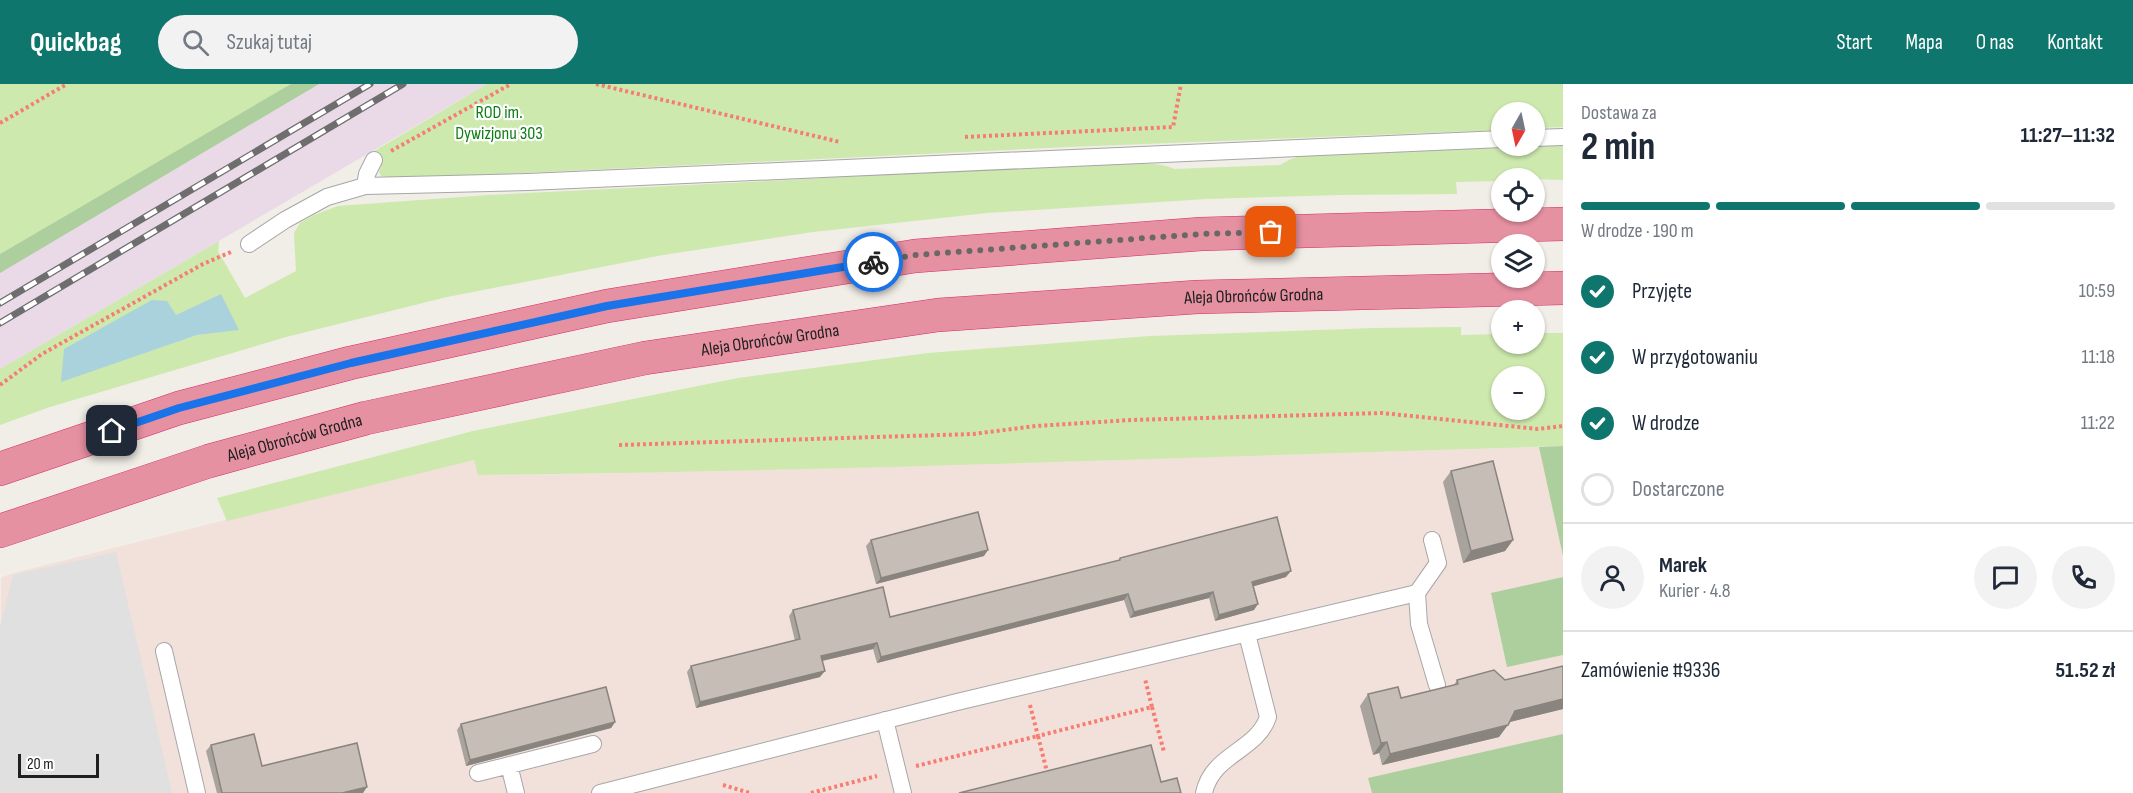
<!DOCTYPE html>
<html lang="pl">
<head>
<meta charset="utf-8">
<style>
	:root { --surface:#fff; --page:#f2f2f3; --text:#1f2937; --muted:#747a83; --line:#e0e1e3; --accent:#0f766e }
	body { margin:0; font-family:"Sofia Sans Condensed",sans-serif; background:var(--page); color:var(--text); height:100vh; display:flex; flex-direction:column; font-size:22px; white-space:nowrap }
	* { box-sizing:border-box; margin:0 }
	p { font-size:20px; color:var(--muted) }
	.icon { flex:none; width:33px; height:33px; fill:none; stroke:currentColor; stroke-width:2; stroke-linecap:round; stroke-linejoin:round }
	.map { position:relative; flex:1; overflow:hidden }
	.panel { display:flex; flex-direction:column; background:var(--surface); width:570px }
	.panel>* { flex:none }
	.needle { width:39px; rotate:189deg }
	.buttons { position:absolute; left:1491px; top:18px; display:grid; gap:12px }
	.buttons a { display:grid; place-items:center; width:54px; height:54px; border-radius:50%; background:var(--surface); box-shadow:0 2px 4px #0004; font-size:30px }
	.scale { position:absolute; left:18px; bottom:15px; width:81px; box-sizing:border-box; padding-left:6px; border:3px solid #202020; border-top:0; font-size:16px; line-height:21px; white-space:nowrap; color:#202020; -webkit-text-stroke:4px #fff; paint-order:stroke }
	.pin { position:absolute; display:grid; place-items:center; width:51px; height:51px; color:#fff; margin:-26px; border-radius:12px; box-shadow:0 3px 9px #0006 }
	.courier { position:absolute; display:grid; place-items:center; width:60px; height:60px; margin:-30px; border:4px solid #1a73e8; border-radius:50%; background:#fff; color:#222; box-shadow:0 2px 8px #0007 }
	.headline em { font-style:normal; font-weight:700 }
	.headline div { display:flex; flex-direction:column-reverse }
	.headline { display:flex; align-items:center; justify-content:space-between; height:102px; padding:0 18px }
	h1 { font-size:39px; font-weight:700; line-height:45px }
	.bar { display:grid; grid-template-columns:repeat(4,1fr); gap:9px 6px; align-content:center; height:72px; padding:0 18px }
	.bar i { height:8px; border-radius:4px; background:var(--line) }
	.bar .current { background:var(--accent) }
	.bar p { grid-column:span 4 }
	.line { display:flex; align-items:center; gap:15px; padding:0 18px; border-top:2px solid var(--line) }
	.line div { flex:1 }
	.round { display:grid; place-items:center; flex:none; width:63px; height:63px; border-radius:32px; background:var(--page) }
	ol { padding:0 18px; list-style:none }
	li { display:flex; align-items:center; gap:18px; height:66px }
	li p { margin-inline-start:auto }
	li .icon { padding:6px; border-radius:50%; background:var(--accent); color:#fff; stroke-width:4 }
	li:last-child { color:var(--muted) }
	li i { width:33px; height:33px; border:3px solid var(--line); border-radius:50% }
	header { display:flex; align-items:center; gap:36px; box-sizing:border-box; height:84px; padding:0 30px; background:var(--accent); color:#fff }
	header strong { font-size:28px }
	nav { display:flex; gap:33px; margin-inline-start:auto; font-size:21px }
	.search { width:420px; height:54px; background:var(--page); display:flex; align-items:center; gap:15px; box-sizing:border-box; padding:0 21px; border-radius:33px; color:var(--muted); font-size:22px }
	main { display:flex; flex:1; min-height:0 }
	.map>svg:first-child { display:block }
	.industrial { fill:#ead9e7 }
	.military { fill:#f2e1db }
	.grass { fill:#cde9ae; fill-rule:evenodd }
	.forest { fill:#adcf9d }
	.parking { fill:#e0e0e0 }
	.water { fill:#a9d2dd }
	.lines { fill:none; stroke-linecap:round; stroke-linejoin:round }
	.lane-casing { stroke:#a7a7a7; stroke-width:18 }
	.highway-casing { stroke:#d82a6a; stroke-width:34 }
	.path { stroke:#f77c71; stroke-width:4; stroke-dasharray:3 3; stroke-linecap:butt }
	.lane { stroke:#fff; stroke-width:16 }
	.highway { stroke:#e691a2; stroke-width:33 }
	.rail-casing { stroke:#6e6e6e; stroke-width:7 }
	.rail { stroke:#fff; stroke-width:4.5; stroke-dasharray:14; stroke-linecap:butt }
	.wall { fill:#a9a39d }
	.shaded-wall { fill:#8a847f }
	.building { fill:#c5bdb6; stroke:#8a847f; stroke-width:1.5 }
	.done { stroke:#696866; stroke-width:6; stroke-dasharray:0 10.8 }
	.route { stroke:#1a73e8; stroke-width:8 }
	.labels { text-anchor:middle; stroke-width:4.5; stroke-linejoin:round; paint-order:stroke }
	.park-label { font-size:18px; fill:#0e7f15; stroke:#fff }
	.street-label { font-size:18px; fill:#202020; stroke:#fff }
</style>
</head>
<body>
<header>
<strong>Quickbag</strong>
<div class="search"><svg class="icon" aria-label="search" viewBox="0 0 24 24"><circle cx="10" cy="10" r="6"/><path d="M15 15l6 6"/></svg>Szukaj tutaj</div>
<nav><a>Start</a><a>Mapa</a><a>O nas</a><a>Kontakt</a></nav>
</header>
<main>
<div class="map">
<svg width="1563" height="709" viewBox="0 0 1563 709">
	<rect width="100%" height="100%" fill="#f1ede7"/>
	<path class="industrial" d="M 292,0 L 487,0 L 0,285 L 0,171 Z"/>
	<path class="military" d="M 1563,362 L 1563,709 L 0,709 L 1,494 L 10,490 L 442,382 L 474,376 L 478,391 L 579,390 L 957,381 Z"/>
	<path class="grass" d="M 0,0 L 292,0 L 0,170 Z
		M 487,0 L 1563,0 L 1563,43 L 1535,44 L 1534,28 L 1502,28 L 1501,46 L 1068,63 L 399,95 L 381,92 L 379,88 L 381,82 L 378,82 L 371,69 Z
		M 1563,60 L 1563,96 L 1502,94 L 1501,97 L 1456,98 L 1457,110 L 1340,111 L 1206,115 L 987,129 L 813,148 L 663,171 L 447,213 L 286,253 L 50,323 L 0,341 L 0,285 L 219,157 L 218,167 L 245,214 L 296,187 L 294,149 L 300,139 L 314,131 L 338,122 L 488,111 L 1069,82 C 1093,82 1155,74 1174,85 L 1280,81 L 1289,76 L 1300,72 ZM 176,232 L 238,245 L 197,251 L 61,297 Z
		M 1461,243 L 1461,251 L 1501,250 L 1502,260 L 1534,260 L 1535,249 L 1563,249 L 1563,362 C 1201,373 840,387 478,391 L 474,376 L 227,437 L 217,414 L 473,347 L 738,294 L 928,269 L 1150,252 L 1374,244 ZM 1502,292 L 1534,292 L 1534,326 L 1502,326 Z"/>
	<path class="forest" d="M 291,0 L 319,0 L 0,189 L 0,170 Z
		M 1563,362 L 1563,472 L 1539,363 Z
		M 1563,493 L 1563,571 L 1507,583 L 1491,509 Z
		M 1563,650 L 1563,709 L 1372,709 L 1368,694 Z"/>
	<path class="parking" d="M 116,468 L 172,709 L 0,709 L 0,542 L 13,491 Z"/>
	<path class="water" d="M 221,210 L 239,246 L 197,251 L 61,298 L 64,265 L 152,216 L 167,217 L 176,231 Z"/>
	<g class="lines">
		<defs>
			<path id="lane" d="M 1534,54 L 1563,53
				M 365,102 L 367,90 L 374,76
				M 249,160 L 285,136 L 327,113 L 365,102 L 528,98 L 1502,55
				M 1432,456 L 1438,479 L 1417,509 L 1419,540 L 1437,601
				M 164,567 L 197,709
				M 885,636 L 903,709
				M 509,681 L 516,709
				M 478,689 L 593,660
				M 600,709 L 957,618 L 1417,509
				M 1204,709 C 1212,670 1257,667 1268,633 L 1247,550"/>
			<g id="highway">
				<path d="M 0,385 L 179,324 L 350,279 L 607,222 L 915,172 L 1201,150 L 1563,140"/>
				<path id="s1" d="M 0,447 L 209,377 L 366,334 L 645,274 L 938,231 L 1197,213 L 1563,204"/>
			</g>
		</defs>
		<use href="#lane" class="lane-casing"/>
		<use href="#highway" class="highway-casing"/>
		<path class="path" d="M 596,0 L 840,58
			M 0,39 L 67,0
			M 965,53 L 1173,43 L 1181,0
			M 391,67 L 511,0
			M 0,301 L 42,270 L 203,180 L 231,168
			M 619,361 L 973,350 L 1036,342 L 1131,336 L 1382,329 L 1538,345 L 1563,342
			M 1030,621 L 1038,652 L 1152,623 L 1145,595
			M 1152,623 L 1164,668
			M 916,682 L 1038,652 L 1048,692
			M 723,701 L 750,709
			M 811,709 L 877,692"/>
		<use href="#lane" class="lane"/>
		<use href="#highway" class="highway"/>
		<defs>
			<path id="rail" d="M 0,219 L 370,0
				M 0,239 L 403,0"/>
		</defs>
		<use href="#rail" class="rail-casing"/>
		<use href="#rail" class="rail"/>
	</g>
	<path class="wall" d="M 1451,387 L 1513,456 L 1505,467 L 1463,479 L 1443,398 Z
		M 871,456 L 984,472 L 876,500 L 866,462 Z
		M 1120,474 L 1286,493 L 1253,502 L 1254,526 L 1215,537 L 1209,514 L 1130,534 L 1124,516 L 877,579 L 873,565 L 822,577 L 820,593 L 696,624 L 687,588 L 691,582 L 795,557 L 789,532 L 793,526 L 890,533 L 1118,477 Z
		M 1563,582 L 1563,625 L 1509,638 L 1499,653 L 1382,681 L 1379,669 L 1373,671 L 1360,622 L 1368,610 L 1401,614 L 1454,601 L 1457,596 L 1505,596 Z
		M 615,638 L 611,644 L 466,682 L 457,646 L 461,640 Z
		M 211,661 L 262,682 L 363,709 L 217,709 L 206,667 Z"/>
	<path class="shaded-wall" d="M 1513,456 L 1505,467 L 1463,479 L 1471,467 Z
		M 988,466 L 984,472 L 876,500 L 881,494 Z
		M 1291,487 L 1286,493 L 1248,504 L 1252,498 Z
		M 1213,508 L 1209,514 L 1130,534 L 1134,528 Z
		M 1128,510 L 1124,516 L 877,579 L 881,573 Z
		M 1258,520 L 1254,526 L 1215,537 L 1219,531 Z
		M 877,559 L 873,565 L 817,578 L 821,572 Z
		M 825,587 L 820,593 L 696,624 L 700,618 Z
		M 1563,615 L 1563,625 L 1506,639 L 1515,627 Z
		M 615,638 L 611,644 L 466,682 L 470,676 Z
		M 1508,641 L 1499,653 L 1382,681 L 1390,670 Z
		M 1387,658 L 1379,669 L 1373,671 L 1381,659 Z
		M 367,703 L 363,709 L 342,709 Z"/>
	<path class="building" d="M 1493,377 L 1513,456 L 1471,467 L 1451,387 Z
		M 978,428 L 988,466 L 881,494 L 871,456 Z
		M 1277,433 L 1291,487 L 1252,498 L 1258,520 L 1219,531 L 1213,508 L 1134,528 L 1128,510 L 881,573 L 877,559 L 821,572 L 825,587 L 700,618 L 691,582 L 800,555 L 793,526 L 883,503 L 890,533 L 1120,476 L 1120,474 Z
		M 1563,582 L 1563,615 L 1515,627 L 1508,641 L 1390,670 L 1387,658 L 1381,659 L 1368,610 L 1398,603 L 1401,614 L 1458,600 L 1457,596 L 1494,586 L 1505,596 Z
		M 606,603 L 615,638 L 470,676 L 461,640 Z
		M 254,650 L 262,682 L 357,659 L 367,703 L 342,709 L 222,709 L 211,661 Z
		M 1151,661 L 1161,698 L 1177,694 L 1181,709 L 959,709 Z"/>
	<g class="lines">
		<path class="done" d="M 873,178 L 915,171 L 1201,150 L 1271,148"/>
		<path class="route" d="M 112,347 L 179,324 L 351,279 L 607,222 L 873,178"/>
	</g>
	<g class="labels">
		<g class="park-label">
			<text x="499" y="34">ROD im.<tspan x="499" dy="21">Dywizjonu 303</tspan></text>
		</g>
		<g class="street-label">
			<text dy="6" stroke="none"><textPath href="#s1" startOffset="1281">Aleja Obrońców Grodna</textPath></text>
			<text dy="6" stroke="none"><textPath href="#s1" startOffset="795">Aleja Obrońców Grodna</textPath></text>
			<text dy="6" stroke="none"><textPath href="#s1" startOffset="309">Aleja Obrońców Grodna</textPath></text>
		</g>
	</g>
</svg>
<div class="buttons">
<a><svg class="needle" viewBox="-14 -14 28 28"><path d="M0-13l5 13h-10z" fill="#e53935"/><path d="M0 13l5-13h-10z" fill="#747a83"/></svg></a>
<a><svg class="icon" aria-label="locate" viewBox="0 0 24 24"><circle cx="12" cy="12" r="6"/><path d="M12 2v4M12 18v4M2 12h4M18 12h4"/></svg></a>
<a><svg class="icon" aria-label="layers" viewBox="0 0 24 24"><path d="M12 4l9 5-9 5-9-5zM3 14l9 5 9-5"/></svg></a>
<a>+</a>
<a>−</a>
</div>
<div class="scale">20 m</div>
<div class="pin" style="left:1271px;top:148px;background:#ea580c"><svg class="icon" aria-label="bag" viewBox="0 0 24 24"><path d="M5 8h14l-1 12H6zM9 8a3 3 0 0 1 6 0"/></svg></div>
<div class="pin" style="left:112px;top:347px;background:#1f2937"><svg class="icon" aria-label="home" viewBox="0 0 24 24"><path d="M3 11l9-7 9 7M6 9v11h12V9"/></svg></div>
<div class="courier" style="left:873px;top:178px"><svg class="icon" aria-label="bike" viewBox="0 0 24 24"><circle cx="6" cy="16" r="4"/><circle cx="18" cy="16" r="4"/><path d="M6 16l4-8h5l3 8M10 8l3 8H6M13 5h3"/></svg></div>
</div>
<section class="panel">
<div class="headline"><div><h1>2 min</h1><p>Dostawa za</p></div><em>11:27–11:32</em></div>
<div class="bar"><i class="current"></i><i class="current"></i><i class="current"></i><i></i><p>W drodze · 190 m</p></div>
<ol>
<li><svg class="icon" aria-label="check" viewBox="0 0 24 24"><path d="M5 12l5 5 9-10"/></svg>Przyjęte<p>10:59</p></li>
<li><svg class="icon" aria-label="check" viewBox="0 0 24 24"><path d="M5 12l5 5 9-10"/></svg>W przygotowaniu<p>11:18</p></li>
<li><svg class="icon" aria-label="check" viewBox="0 0 24 24"><path d="M5 12l5 5 9-10"/></svg>W drodze<p>11:22</p></li>
<li><i></i>Dostarczone</li>
</ol>
<div class="line" style="height:108px"><a class="round"><svg class="icon" aria-label="person" viewBox="0 0 24 24"><circle cx="12" cy="8" r="4"/><path d="M4 21q1-7 8-7t8 7"/></svg></a><div><b>Marek</b><p>Kurier · 4.8</p></div><a class="round"><svg class="icon" aria-label="chat" viewBox="0 0 24 24"><path d="M4 5h16v11H9l-5 4z"/></svg></a><a class="round"><svg class="icon" aria-label="phone" viewBox="0 0 24 24"><path d="M5 4h4l2 5-3 2q2 4 5 5l2-3 5 2v4C11 20 4 13 5 4z"/></svg></a></div>
<div class="line" style="height:78px"><div>Zamówienie #9336</div><b>51.52 zł</b></div>
</section>
</main>
</body>
</html>
